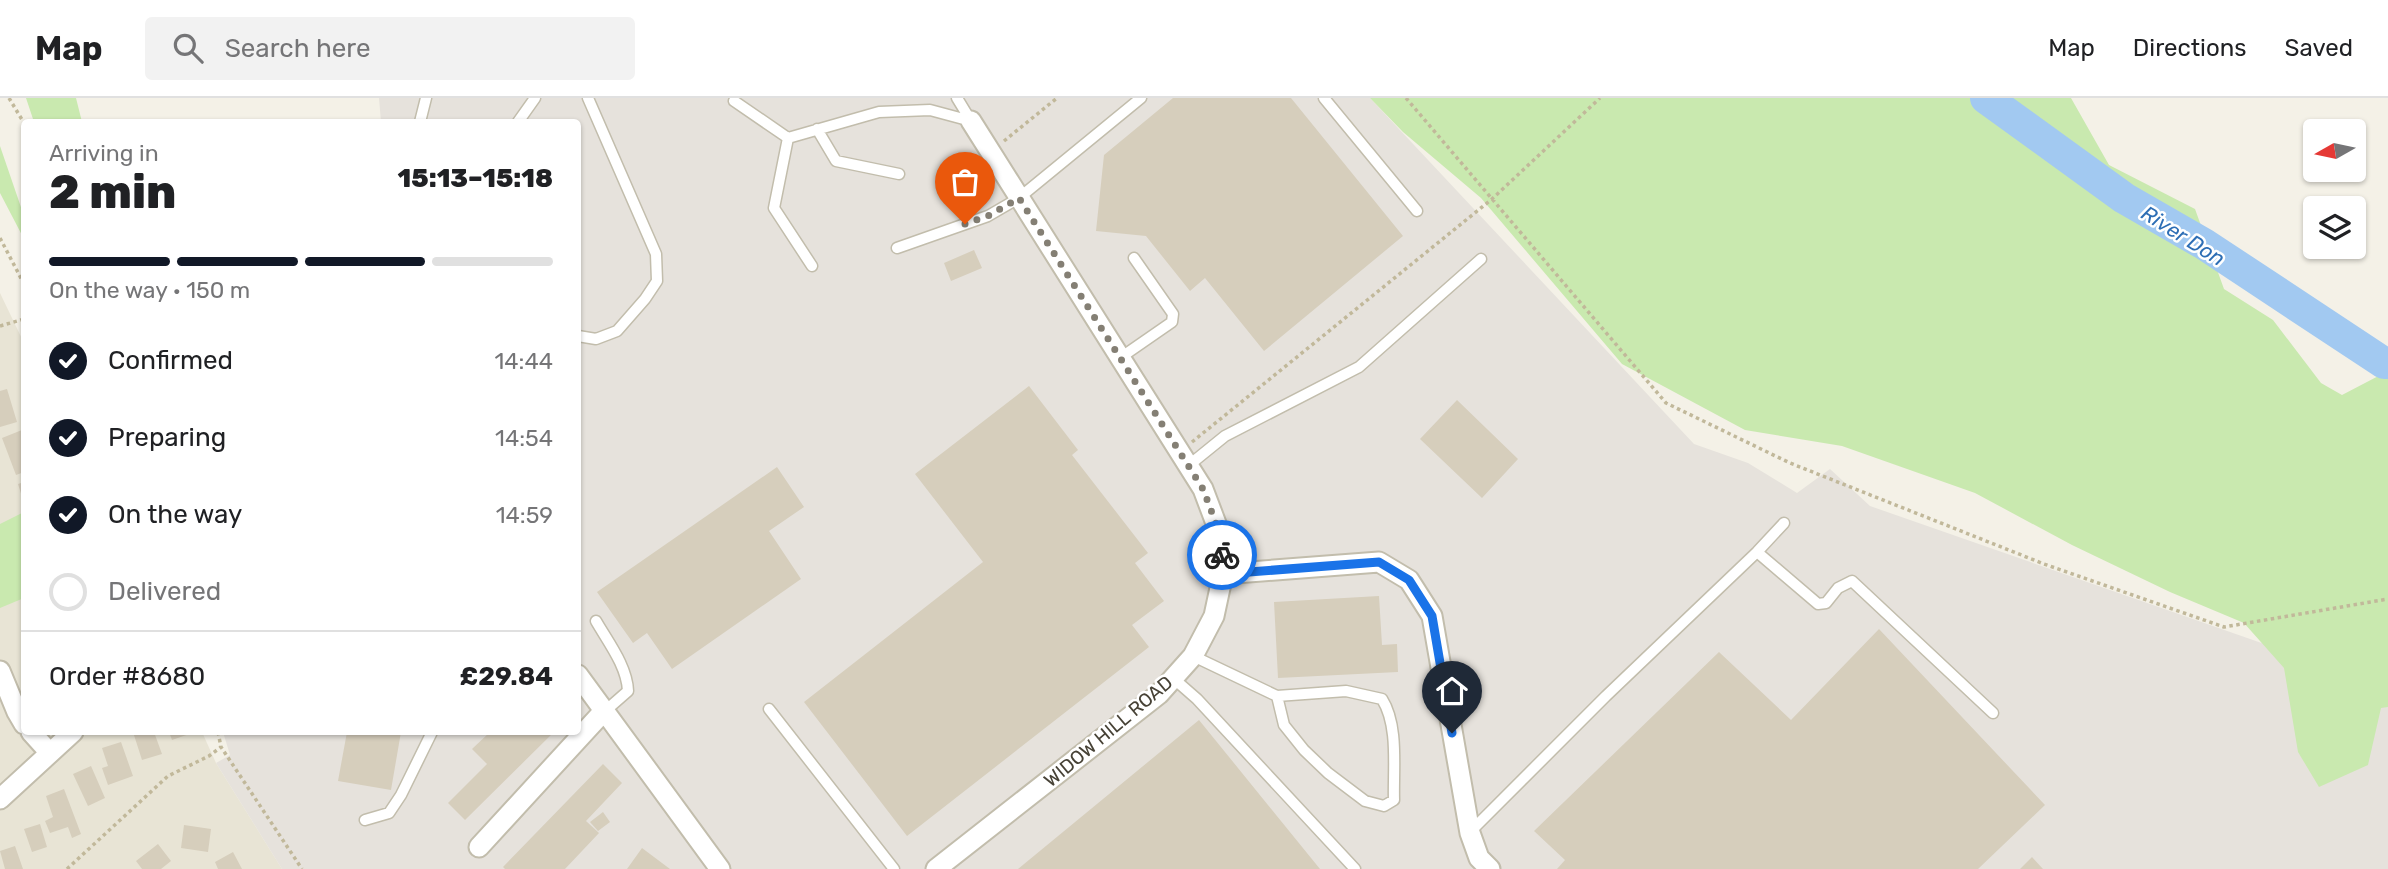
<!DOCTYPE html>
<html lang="en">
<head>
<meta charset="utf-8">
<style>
	:root { --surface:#fff; --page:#f2f2f2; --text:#202124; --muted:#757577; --line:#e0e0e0; --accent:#111827 }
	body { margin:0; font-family:Rubik,sans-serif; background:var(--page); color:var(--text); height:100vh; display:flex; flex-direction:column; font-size:26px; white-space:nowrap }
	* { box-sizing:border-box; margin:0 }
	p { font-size:23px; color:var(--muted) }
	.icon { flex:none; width:38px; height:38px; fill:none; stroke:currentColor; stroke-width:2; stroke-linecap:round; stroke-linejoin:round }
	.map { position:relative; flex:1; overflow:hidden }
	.panel { position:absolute; left:21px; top:21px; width:560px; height:616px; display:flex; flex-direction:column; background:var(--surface); border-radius:7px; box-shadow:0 2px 5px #0004 }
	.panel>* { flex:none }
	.needle { width:46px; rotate:261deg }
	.buttons { position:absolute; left:2303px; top:21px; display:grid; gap:14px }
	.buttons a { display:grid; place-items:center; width:63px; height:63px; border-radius:7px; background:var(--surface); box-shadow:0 2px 5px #0004; font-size:35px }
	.pin { position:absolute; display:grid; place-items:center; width:60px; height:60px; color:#fff; margin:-72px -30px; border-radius:50% 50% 50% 0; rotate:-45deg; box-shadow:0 0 7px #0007 }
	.pin .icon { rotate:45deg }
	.courier { position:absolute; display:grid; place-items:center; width:70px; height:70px; margin:-35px; border:5px solid #1a73e8; border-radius:50%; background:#fff; color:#222; box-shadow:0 2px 9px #0007 }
	.headline em { font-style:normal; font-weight:800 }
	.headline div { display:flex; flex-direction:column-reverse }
	.headline { display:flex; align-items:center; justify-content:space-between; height:119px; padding:0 28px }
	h1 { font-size:46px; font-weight:800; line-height:52px }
	.bar { display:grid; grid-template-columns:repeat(4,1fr); gap:10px 7px; align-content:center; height:84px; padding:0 28px }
	.bar i { height:9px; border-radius:5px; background:var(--line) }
	.bar .active { background:var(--accent) }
	.bar p { grid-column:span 4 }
	.line { display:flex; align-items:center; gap:18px; padding:0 28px; border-top:2px solid var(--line) }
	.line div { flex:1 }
	ol { padding:0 28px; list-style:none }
	li { display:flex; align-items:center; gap:21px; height:77px }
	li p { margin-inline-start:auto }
	li .icon { padding:7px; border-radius:50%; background:var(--accent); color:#fff; stroke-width:4 }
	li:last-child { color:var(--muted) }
	li i { width:38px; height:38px; border:4px solid var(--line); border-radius:50% }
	header { display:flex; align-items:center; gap:42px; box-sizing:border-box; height:98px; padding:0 35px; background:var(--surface); border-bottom:2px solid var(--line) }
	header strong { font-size:33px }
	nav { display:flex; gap:38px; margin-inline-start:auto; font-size:24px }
	.search { width:490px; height:63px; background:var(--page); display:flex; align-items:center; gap:18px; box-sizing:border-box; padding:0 24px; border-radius:7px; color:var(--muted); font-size:26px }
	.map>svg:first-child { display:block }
	.residential { fill:#e8e4d5 }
	.industrial { fill:#e6e2dc }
	.green { fill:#c9e9af }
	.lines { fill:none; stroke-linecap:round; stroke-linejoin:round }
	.river { stroke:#a2c9f1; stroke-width:32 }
	.building { fill:#d6cebc }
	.service-casing { stroke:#c2bdac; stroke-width:13 }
	.minor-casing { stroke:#c2bdac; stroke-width:23 }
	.path { stroke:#c1b89a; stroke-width:3.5; stroke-dasharray:3.5 3.5; stroke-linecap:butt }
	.service { stroke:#fff; stroke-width:10 }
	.minor { stroke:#fff; stroke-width:19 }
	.done { stroke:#847f74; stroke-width:7; stroke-dasharray:0 12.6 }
	.route { stroke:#1a73e8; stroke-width:9 }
	.labels { text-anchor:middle; stroke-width:5; stroke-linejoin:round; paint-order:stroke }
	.street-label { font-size:19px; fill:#474236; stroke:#fff }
	.water-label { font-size:21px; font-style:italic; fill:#2d6eb5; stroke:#fff }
</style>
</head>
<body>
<header>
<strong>Map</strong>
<div class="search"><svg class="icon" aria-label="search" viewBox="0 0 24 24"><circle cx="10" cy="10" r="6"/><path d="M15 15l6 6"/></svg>Search here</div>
<nav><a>Map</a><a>Directions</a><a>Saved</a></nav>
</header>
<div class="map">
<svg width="2388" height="771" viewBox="0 0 2388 771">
	<rect width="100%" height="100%" fill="#f4f1e7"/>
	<path class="residential" d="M 0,195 L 24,245 L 24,634 L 202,634 L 216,665 L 282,771 L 0,771 Z"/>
	<path class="industrial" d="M 379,0 L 1370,0 L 1694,346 L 1748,365 L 1797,395 L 1830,371 L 1870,408 L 2356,578 L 2388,574 L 2388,771 L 282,771 L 216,665 L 230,657 L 223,634 L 578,634 L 578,24 L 381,24 Z"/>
	<path class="green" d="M 26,0 L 76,0 L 82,24 L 34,24 Z
		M 1370,0 L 2071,0 L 2109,67 L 2195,111 L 2224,191 L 2273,222 L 2321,285 L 2342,297 L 2388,273 L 2388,609 L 2381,610 L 2368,667 L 2319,689 L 2298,654 L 2284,570 L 2244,525 L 2170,494 L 2072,447 L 1975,395 L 1842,348 L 1745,332 L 1622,266 L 1481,100 L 1403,34 Z
		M 0,48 L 24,118 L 24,141 L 0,95 Z
		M 24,414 L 24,500 L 0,510 L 0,426 Z"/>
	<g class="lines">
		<path class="river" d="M 1986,0 L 2124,100 L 2204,146 L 2384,265 L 2388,265"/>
	</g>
	<path class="building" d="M 1173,0 L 1291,0 L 1403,138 L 1264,253 L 1205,180 L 1190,193 L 1146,138 L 1096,133 L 1104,57 Z
		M 974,152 L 982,170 L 951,183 L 944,165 Z
		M 1029,288 L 1078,352 L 1072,357 L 1148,455 L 1135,465 L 1164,503 L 1132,527 L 1149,549 L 907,738 L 804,604 L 983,464 L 915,376 Z
		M 7,291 L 17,324 L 0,329 L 0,293 Z
		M 1457,302 L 1518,361 L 1482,400 L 1420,341 Z
		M 22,332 L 24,339 L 24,374 L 16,377 L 2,340 Z
		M 777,369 L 804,409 L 769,433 L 801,481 L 672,571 L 647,535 L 633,545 L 597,494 Z
		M 24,384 L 24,405 L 18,386 Z
		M 1379,498 L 1382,547 L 1397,546 L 1398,574 L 1278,580 L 1274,504 Z
		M 1879,531 L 2045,707 L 1978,771 L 1557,771 L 1565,762 L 1534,733 L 1719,554 L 1791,622 Z
		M 1199,622 L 1320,771 L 1018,771 Z
		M 133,634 L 154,634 L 162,656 L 142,662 Z
		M 169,634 L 195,634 L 172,642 Z
		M 347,634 L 401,634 L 391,692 L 338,683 Z
		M 490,634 L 554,634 L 465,722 L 448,705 L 487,666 L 472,651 Z
		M 121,644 L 133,678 L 108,687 L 102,670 L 108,668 L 102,650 Z
		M 603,666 L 622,685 L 586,723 L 599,735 L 565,771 L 505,771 L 503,769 Z
		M 91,668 L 105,700 L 88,708 L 73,676 Z
		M 64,691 L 81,736 L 72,740 L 68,729 L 50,735 L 45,723 L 53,719 L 46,698 Z
		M 603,714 L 610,724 L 598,733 L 590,724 Z
		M 40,726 L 47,749 L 32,754 L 24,731 Z
		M 184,727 L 211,731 L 208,754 L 181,750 Z
		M 158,746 L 171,763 L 161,771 L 142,771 L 136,763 Z
		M 15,748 L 23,771 L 5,771 L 0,753 Z
		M 642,750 L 670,771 L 627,771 Z
		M 233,754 L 242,771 L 218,771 L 215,764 Z
		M 2032,759 L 2043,771 L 2020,771 Z"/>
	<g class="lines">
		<defs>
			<path id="service" d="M 957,0 L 971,23
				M 1324,0 L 1417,113
				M 734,3 L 788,40
				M 420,24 L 426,0
				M 518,24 L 535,0
				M 817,31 L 836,63 L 899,76
				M 897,150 L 988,118 L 1019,100 L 1141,0
				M 812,168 L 774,110 L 788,40 L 879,14 L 930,12 L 971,23
				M 578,238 L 596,241 L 617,233 L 645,201 L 657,183 L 656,156 L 588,0
				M 1120,260 L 1172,224 L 1173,216 L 1134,160
				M 1188,368 L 1225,338 L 1359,269 L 1481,161
				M 1757,454 L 1818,506 L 1826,505 L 1838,490 L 1852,483 L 1993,615
				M 596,523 C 608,544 627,568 628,593 L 604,614
				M 1193,558 L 1277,598 L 1346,593 L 1382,601 C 1399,628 1393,671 1394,702 L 1384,708 L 1365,703 L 1328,675 L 1304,652 L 1284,627 L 1277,598
				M 1173,580 L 1197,601 L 1355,771
				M 769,611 L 894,771
				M 365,722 L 389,715 L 401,697 L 432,634
				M 1470,734 L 1606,598 L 1757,454 L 1784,425"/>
			<path id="minor" d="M 1223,476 L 1379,464 L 1409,482 L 1432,518 L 1470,735 L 1479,760 L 1490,771
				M 0,573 L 17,614 L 24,626
				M 578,577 L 720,771
				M 31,634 L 50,655
				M 0,701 L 73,634
				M 479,749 L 603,614
				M 936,771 L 1159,596 L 1193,558 L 1214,518 L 1223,476 L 1220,436 L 1203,391 L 971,23"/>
		</defs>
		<use href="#service" class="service-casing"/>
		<use href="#minor" class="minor-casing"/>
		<path class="path" d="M 9,0 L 24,25
			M 1406,0 L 1666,305 L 1790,365 L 2044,466 L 2224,529 L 2388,501
			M 1004,43 L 1057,0
			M 0,140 L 24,186
			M 0,228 L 24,221
			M 1192,344 L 1492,101 L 1600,0
			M 218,634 L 221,649 L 302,771
			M 67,771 L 168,678 L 209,658 L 221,649"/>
		<use href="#service" class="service"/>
		<use href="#minor" class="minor"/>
	</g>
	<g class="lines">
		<path class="done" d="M 965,126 L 988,118 L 1019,100 L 1203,391 L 1220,436 L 1222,457"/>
		<path class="route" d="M 1222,457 L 1223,476 L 1379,464 L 1409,482 L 1432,518 L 1452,635"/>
	</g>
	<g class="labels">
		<g class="street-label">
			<text transform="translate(1108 633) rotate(-40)" y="7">WIDOW HILL ROAD</text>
		</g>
		<g class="water-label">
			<text transform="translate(2183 138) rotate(32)" y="7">River Don</text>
		</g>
	</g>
</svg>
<div class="buttons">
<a><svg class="needle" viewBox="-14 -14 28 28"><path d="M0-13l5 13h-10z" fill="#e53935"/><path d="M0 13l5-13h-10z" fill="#757577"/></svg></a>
<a><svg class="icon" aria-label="layers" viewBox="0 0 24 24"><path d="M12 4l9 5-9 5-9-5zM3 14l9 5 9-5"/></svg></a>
</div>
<div class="pin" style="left:965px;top:126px;background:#ea580c"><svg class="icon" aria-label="bag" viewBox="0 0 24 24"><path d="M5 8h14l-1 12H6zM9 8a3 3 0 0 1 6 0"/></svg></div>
<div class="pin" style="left:1452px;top:635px;background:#1f2937"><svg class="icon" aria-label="home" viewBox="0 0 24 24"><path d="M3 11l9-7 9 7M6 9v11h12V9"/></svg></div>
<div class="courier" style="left:1222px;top:457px"><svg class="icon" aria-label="bike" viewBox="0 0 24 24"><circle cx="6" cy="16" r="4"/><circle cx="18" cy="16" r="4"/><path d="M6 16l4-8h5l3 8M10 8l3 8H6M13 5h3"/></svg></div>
<section class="panel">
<div class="headline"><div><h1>2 min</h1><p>Arriving in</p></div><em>15:13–15:18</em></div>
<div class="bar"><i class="active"></i><i class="active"></i><i class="active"></i><i></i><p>On the way · 150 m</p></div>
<ol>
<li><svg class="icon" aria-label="check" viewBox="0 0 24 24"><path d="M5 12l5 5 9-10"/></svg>Confirmed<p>14:44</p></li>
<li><svg class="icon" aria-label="check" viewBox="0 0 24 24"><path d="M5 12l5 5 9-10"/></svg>Preparing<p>14:54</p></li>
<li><svg class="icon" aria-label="check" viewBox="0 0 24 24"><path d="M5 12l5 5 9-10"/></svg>On the way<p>14:59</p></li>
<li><i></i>Delivered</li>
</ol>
<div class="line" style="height:91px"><div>Order #8680</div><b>£29.84</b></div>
</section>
</div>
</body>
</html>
